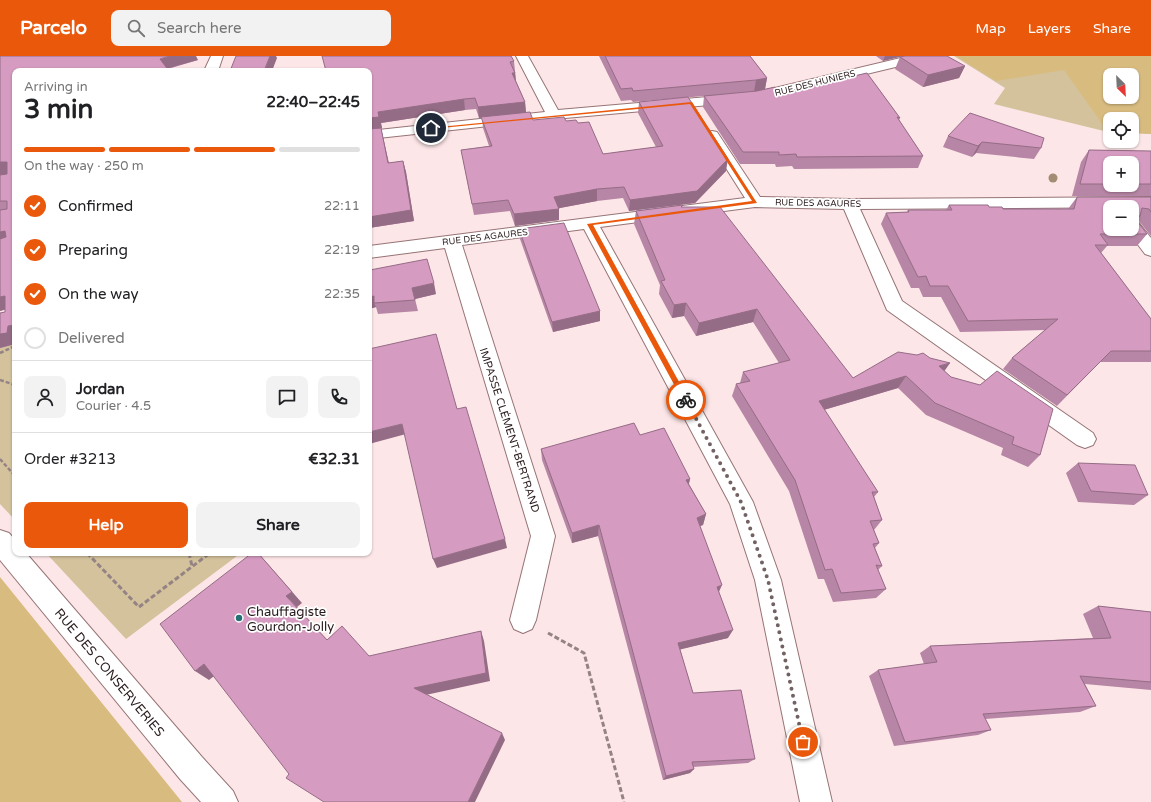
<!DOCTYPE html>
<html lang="en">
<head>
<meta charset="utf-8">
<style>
	:root { --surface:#fff; --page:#f2f2f2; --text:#202124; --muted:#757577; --line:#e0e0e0; --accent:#ea580c }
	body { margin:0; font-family:"Varela Round",sans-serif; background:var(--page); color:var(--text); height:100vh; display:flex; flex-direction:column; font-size:15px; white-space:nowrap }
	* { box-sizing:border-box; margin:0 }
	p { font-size:13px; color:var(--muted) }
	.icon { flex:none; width:22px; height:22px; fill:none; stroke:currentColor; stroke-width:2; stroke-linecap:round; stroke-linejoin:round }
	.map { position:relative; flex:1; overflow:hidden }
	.drawer { position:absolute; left:12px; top:12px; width:360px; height:488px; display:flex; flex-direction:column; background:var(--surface); border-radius:8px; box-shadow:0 1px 3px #0004 }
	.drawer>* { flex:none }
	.needle { width:26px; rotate:156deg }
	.tools { position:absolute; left:1103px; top:12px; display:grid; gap:8px }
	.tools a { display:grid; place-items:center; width:36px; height:36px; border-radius:8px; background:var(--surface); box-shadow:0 1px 3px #0004; font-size:20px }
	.pin { position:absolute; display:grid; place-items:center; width:34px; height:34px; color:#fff; margin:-17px; border:2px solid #fff; border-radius:50%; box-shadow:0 1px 4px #0007 }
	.courier { position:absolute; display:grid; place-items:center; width:40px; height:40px; margin:-20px; border:3px solid #ea580c; border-radius:50%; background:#fff; color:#222; box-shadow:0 1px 5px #0007 }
	.summary em { font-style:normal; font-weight:700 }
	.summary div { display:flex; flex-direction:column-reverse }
	.summary { display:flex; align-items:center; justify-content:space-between; height:68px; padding:0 12px }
	h1 { font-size:26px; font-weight:700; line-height:30px }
	.bar { display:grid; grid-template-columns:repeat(4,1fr); gap:6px 4px; align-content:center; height:48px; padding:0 12px }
	.bar i { height:5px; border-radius:3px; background:var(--line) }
	.bar .selected { background:var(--accent) }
	.bar p { grid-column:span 4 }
	.line { display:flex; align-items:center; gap:10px; padding:0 12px; border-top:1px solid var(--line) }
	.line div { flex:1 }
	.round { display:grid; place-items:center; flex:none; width:42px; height:42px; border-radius:8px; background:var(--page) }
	ol { padding:0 12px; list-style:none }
	li { display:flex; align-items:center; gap:12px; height:44px }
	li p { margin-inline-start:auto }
	li .icon { padding:4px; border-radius:50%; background:var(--accent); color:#fff; stroke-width:4 }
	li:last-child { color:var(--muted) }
	li i { width:22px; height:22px; border:2px solid var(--line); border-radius:50% }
	.action { display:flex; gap:8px; margin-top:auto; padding:8px 12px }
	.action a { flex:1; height:46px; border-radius:8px; background:var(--accent); color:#fff; font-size:16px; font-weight:700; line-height:46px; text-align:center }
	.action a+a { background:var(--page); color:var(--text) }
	header { display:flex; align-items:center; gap:24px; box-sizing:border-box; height:56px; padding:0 20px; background:var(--accent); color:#fff }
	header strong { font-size:19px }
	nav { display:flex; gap:22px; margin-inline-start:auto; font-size:14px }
	.search { width:280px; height:36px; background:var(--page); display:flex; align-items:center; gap:10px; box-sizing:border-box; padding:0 14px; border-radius:8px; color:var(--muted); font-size:15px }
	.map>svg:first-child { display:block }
	.green { fill:#d4c29d; fill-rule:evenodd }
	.forest { fill:#d8bb7f; fill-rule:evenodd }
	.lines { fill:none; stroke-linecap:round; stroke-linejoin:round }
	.street-casing { stroke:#967476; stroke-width:2 }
	.secondary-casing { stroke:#967476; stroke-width:2 }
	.path-far1 { stroke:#958384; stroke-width:2.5; stroke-dasharray:4 2; stroke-linecap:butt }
	.path { stroke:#958384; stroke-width:3; stroke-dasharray:5 2.5; stroke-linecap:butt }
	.street { fill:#fff; fill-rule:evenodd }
	.secondary { fill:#fff; fill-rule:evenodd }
	.tree { fill:#a28d74 }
	.wall { fill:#b785a5; fill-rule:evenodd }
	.shaded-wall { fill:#956c86 }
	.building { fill:#d59bc0; stroke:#956c86; fill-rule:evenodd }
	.route { fill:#ea580c }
	.done { stroke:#736263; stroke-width:4; stroke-dasharray:0 7.2 }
	.poi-dot { fill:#257075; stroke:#fff; stroke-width:1.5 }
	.labels { text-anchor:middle; stroke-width:3.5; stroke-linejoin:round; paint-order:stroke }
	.far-street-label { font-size:9px; fill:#291b1c; stroke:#fff }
	.street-label { font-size:11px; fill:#291b1c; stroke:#fff }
	.near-poi-label { font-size:13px; fill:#291b1c; stroke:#fff; text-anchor:start }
	.near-street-label { font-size:13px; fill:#291b1c; stroke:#fff }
</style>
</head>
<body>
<header>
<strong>Parcelo</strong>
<div class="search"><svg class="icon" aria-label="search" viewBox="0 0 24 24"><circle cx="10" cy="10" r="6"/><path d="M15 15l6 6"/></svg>Search here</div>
<nav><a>Map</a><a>Layers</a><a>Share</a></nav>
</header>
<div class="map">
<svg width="1151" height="746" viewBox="0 0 1151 746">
	<rect width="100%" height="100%" fill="#fde6e7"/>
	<path class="green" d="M 954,0 L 1151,0 L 1151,78 L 1132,77 L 1132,63 L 1110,63 L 1110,76 L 1108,76 L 994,48 L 1005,32 ZM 1110,19 L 1132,19 L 1132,41 L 1110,41 Z
		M 15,273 L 15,464 L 0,448 L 0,276 Z
		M 46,497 L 241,497 L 126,583 Z"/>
	<path class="forest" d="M 956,0 L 1151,0 L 1151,78 L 1132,77 L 1132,63 L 1110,63 L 1110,76 L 1108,76 L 1064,14 L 996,25 ZM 1110,19 L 1132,19 L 1132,41 L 1110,41 Z
		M 0,521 L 182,746 L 0,746 Z"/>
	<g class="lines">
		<defs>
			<path id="street" d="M 211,0 L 223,0 L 218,15 L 204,15 Z
				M 516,0 L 528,0 L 558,54 L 754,37 L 909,0 L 931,0 L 929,3 L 754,45 L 554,63 L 369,83 L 369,75 L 545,56 Z
				M 712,75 L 717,76 L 760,141 L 850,143 L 1151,141 L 1151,151 L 860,153 L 902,245 L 1093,377 L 1096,383 L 1093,389 L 1085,392 L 1077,389 L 887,254 L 844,153 L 755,151 L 600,171 L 753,446 L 781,524 L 832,746 L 800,746 L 755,524 L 730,448 L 584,173 L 462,189 L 555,480 L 536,564 L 532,573 L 523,577 L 514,573 L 510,564 L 531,480 L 445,192 L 369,202 L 369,190 L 745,142 L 705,79 L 707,76 Z
				M 1132,165 L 1138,166 L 1151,182 L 1151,200 L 1145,198 L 1126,173 L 1132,173 Z"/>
			<path id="secondary" d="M 0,474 L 9,477 L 15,484 L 15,497 L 26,497 L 202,701 L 233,735 L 238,746 L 201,746 L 180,723 L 0,504 Z"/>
		</defs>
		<use href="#street" class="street-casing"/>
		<use href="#secondary" class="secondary-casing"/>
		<path class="path-far1" d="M 0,297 L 15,290
			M 0,324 L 15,329
			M 0,403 L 15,420"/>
		<path class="path" d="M 87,497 L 139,551 L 210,497
			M 189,497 L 192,510
			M 548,577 L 584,597 L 624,746"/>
		<use href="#street" class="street"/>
		<use href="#secondary" class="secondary"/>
	</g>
	<circle class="tree" cx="1053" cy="122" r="4.5"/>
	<path class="wall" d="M 0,0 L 198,4 L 168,13 L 15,15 L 15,288 L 0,292 L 5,256 L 5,253 L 0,255 Z
		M 599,0 L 750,0 L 767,22 L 765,33 L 780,37 L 867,17 L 900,62 L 899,64 L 923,100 L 918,112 L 794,113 L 792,110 L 776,111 L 775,108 L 740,108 L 703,51 L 704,40 L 633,46 L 631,44 L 621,45 Z
		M 876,0 L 903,0 L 883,5 Z
		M 900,1 L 965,10 L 959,22 L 923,31 L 895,13 Z
		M 514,5 L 516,25 L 525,46 L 526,56 L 533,64 L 566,65 L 578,67 L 603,98 L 656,91 L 638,57 L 639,46 L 726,115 L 695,147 L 629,155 L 623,142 L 597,145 L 559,152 L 559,164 L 515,170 L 510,155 L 474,159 L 461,94 L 489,90 L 483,72 L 482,61 L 479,62 L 476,53 L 465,54 L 381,67 L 382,72 L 381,72 L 389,107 L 403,105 L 406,116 L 414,165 L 369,172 L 369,15 Z
		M 948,80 L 1041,92 L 1034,103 L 976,97 L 972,101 L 943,91 Z
		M 1089,94 L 1151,95 L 1151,140 L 1072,140 L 1081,106 ZM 1110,107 L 1132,107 L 1132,129 L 1110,129 Z
		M 1077,141 L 1151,141 L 1151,180 L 1139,165 L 1137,164 L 1147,178 L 1137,190 L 1107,190 L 1101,197 L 1151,263 L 1151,306 L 1100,306 L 1057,350 L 1003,313 L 1012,302 L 1045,274 L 960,276 L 941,241 L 923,241 L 919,232 L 911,232 L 881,168 L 886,157 L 907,156 L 908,154 L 946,154 L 949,149 L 989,151 L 1003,153 L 1068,153 Z
		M 683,149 L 682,151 L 853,322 L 944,315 L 1040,399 L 1028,411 L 1001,399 L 1003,392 L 926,359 L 898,332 L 824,354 L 878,436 L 874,441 L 882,464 L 874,474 L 879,487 L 875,492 L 882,510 L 878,514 L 886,533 L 876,542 L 833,546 L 824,523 L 818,523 L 789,435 L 732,340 L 736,328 L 740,327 L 743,316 L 779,307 L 753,266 L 696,280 L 684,260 L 672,262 L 659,238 L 660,229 L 634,168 L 636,155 Z
		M 519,173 L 600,255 L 600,265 L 553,276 L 520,183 Z
		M 369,200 L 371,213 L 436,238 L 415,243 L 418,255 L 378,258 L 376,251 L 369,253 Z
		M 640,379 L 690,423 L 689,428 L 706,458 L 703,469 L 700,470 L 719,536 L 728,582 L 680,593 L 693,637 L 755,703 L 748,707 L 693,711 L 694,713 L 690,717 L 663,724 L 598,480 L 572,487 L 542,404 L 541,393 Z
		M 1078,407 L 1148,439 L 1134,449 L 1078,446 L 1066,417 Z
		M 1098,550 L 1151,556 L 1151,634 L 1085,628 L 1096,650 L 1080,656 L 985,663 L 991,674 L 978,679 L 894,690 L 869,620 L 878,614 L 924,608 L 920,597 L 930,590 L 1093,582 L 1083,558 Z"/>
	<path class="shaded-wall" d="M 170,0 L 196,0 L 198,4 L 165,13 L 160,3 Z
		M 270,0 L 276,0 L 277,2 L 272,15 L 264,15 Z
		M 885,0 L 903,0 L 883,5 Z
		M 965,10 L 959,22 L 923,31 L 928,19 Z
		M 512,17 L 515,17 L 516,27 Z
		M 767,22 L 765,33 L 754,36 L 756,24 Z
		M 464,43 L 465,54 L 381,67 L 382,72 L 381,72 L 391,118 L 369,74 L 369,62 L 378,56 Z
		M 525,46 L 526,57 L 479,62 L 478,51 Z
		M 982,86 L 976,97 L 972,101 L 978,90 Z
		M 728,103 L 726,115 L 695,147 L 629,155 L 630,144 Z
		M 403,105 L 406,116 L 414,165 L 369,172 L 369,161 Z
		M 0,106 L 7,106 L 15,117 L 0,119 Z
		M 597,133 L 597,145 L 555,153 L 554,141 Z
		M 559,153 L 559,164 L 515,170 L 514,158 Z
		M 1140,160 L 1132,170 L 1134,161 Z
		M 5,175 L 15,187 L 0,189 L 0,176 Z
		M 369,200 L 370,203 L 373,225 L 370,214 Z
		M 434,227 L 436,238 L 415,243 L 412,232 Z
		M 5,240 L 15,251 L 0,255 L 0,241 Z
		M 374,240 L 374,247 L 376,251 L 369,253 L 369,241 Z
		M 686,247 L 684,260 L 672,262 L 674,249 Z
		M 757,253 L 753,266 L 696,280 L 699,267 Z
		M 600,255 L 600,265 L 553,276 L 552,266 Z
		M 15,269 L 15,288 L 0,292 L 0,278 L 8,270 Z
		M 950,307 L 941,320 L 939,310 Z
		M 906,320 L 898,332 L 813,357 L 819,345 Z
		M 402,368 L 406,378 L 369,388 L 369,376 Z
		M 690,423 L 687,434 L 686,424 Z
		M 706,458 L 703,469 L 694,472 L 697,462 Z
		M 599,469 L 598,480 L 572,487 L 572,477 Z
		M 505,483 L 507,492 L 437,512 L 433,503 Z
		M 258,497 L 302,547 L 297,551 L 336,593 L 286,540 Z
		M 722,529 L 718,538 L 717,531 Z
		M 733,574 L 728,582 L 674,595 L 678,587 Z
		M 481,575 L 484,585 L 490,625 L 421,640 L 414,632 Z
		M 204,608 L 218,617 L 209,624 L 195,615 Z
		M 502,677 L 505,684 L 475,746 L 468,746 Z
		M 694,713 L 690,717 L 663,724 L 666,720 Z"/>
	<path class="building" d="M 0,0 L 170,0 L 160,3 L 169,15 L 15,15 L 15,269 L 8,270 L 7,277 L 0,278 L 0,257 L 5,256 L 5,240 L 0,241 L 0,183 L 6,181 L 5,175 L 0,176 L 0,154 L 7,153 L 7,145 L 0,145 L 0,119 L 7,118 L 7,106 L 0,106 Z
		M 236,0 L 270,0 L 264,15 L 230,15 Z
		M 322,0 L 511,0 L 514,5 L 510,6 L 515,17 L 512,17 L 525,46 L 478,51 L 475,42 L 464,43 L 378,56 L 379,61 L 369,62 L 369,15 L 326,15 Z
		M 605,0 L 750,0 L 767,22 L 756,24 L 633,35 L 632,32 L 621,33 Z
		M 905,0 L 947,0 L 965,10 L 928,19 L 900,1 Z
		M 867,17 L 900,62 L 897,61 L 923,100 L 797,101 L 796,98 L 779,99 L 779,96 L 743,96 L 704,40 L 757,35 L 775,31 L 780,37 Z
		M 688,41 L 728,103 L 697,135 L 630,144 L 624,131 L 597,133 L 554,141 L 559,153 L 514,158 L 508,144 L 472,148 L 461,94 L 492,90 L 481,61 L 530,56 L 533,64 L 564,61 L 566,65 L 576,64 L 578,67 L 589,66 L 603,98 L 663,90 L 639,46 Z
		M 970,57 L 1044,82 L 1041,92 L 982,86 L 978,90 L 948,80 Z
		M 381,72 L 388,107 L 403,105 L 411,154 L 369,161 L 369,73 Z
		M 1089,94 L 1151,95 L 1151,128 L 1132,128 L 1132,107 L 1110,107 L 1110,128 L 1080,128 Z
		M 1077,141 L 1151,141 L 1151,156 L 1149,153 L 1142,152 L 1140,160 L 1134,161 L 1147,178 L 1100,178 L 1108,189 L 1095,189 L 1151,263 L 1151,295 L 1111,295 L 1067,339 L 1012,302 L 1058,263 L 968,265 L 948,230 L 930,230 L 926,220 L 918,221 L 886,157 L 909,156 L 908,154 L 952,154 L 949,149 L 988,149 L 989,151 L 1002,151 L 1003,153 L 1074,153 ZM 1110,151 L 1132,151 L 1132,173 L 1110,173 Z
		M 683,149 L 681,151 L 720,151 L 853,322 L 898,296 L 917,299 L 923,297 L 930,302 L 950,307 L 939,310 L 951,321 L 980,329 L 997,315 L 1053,353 L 1040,399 L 1012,388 L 1014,381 L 935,347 L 906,320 L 819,345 L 878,436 L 872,436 L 882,464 L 870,465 L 879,487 L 873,488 L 882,510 L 876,509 L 886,533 L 841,537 L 832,513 L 825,514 L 795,424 L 736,328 L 750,325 L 743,316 L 790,304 L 757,253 L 699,267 L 686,247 L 674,249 L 661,225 L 665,224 L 636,155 Z
		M 564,167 L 600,255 L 552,266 L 519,173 Z
		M 427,203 L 434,227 L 412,232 L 415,244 L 374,247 L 374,240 L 369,241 L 369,210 L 370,214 Z
		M 436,278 L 457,353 L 466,351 L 505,483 L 433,503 L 402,368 L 369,376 L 369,293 Z
		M 634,367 L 640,379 L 664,372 L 690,423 L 686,424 L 706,458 L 697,462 L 722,529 L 717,531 L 733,574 L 678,587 L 693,637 L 741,634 L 755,703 L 692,706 L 694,713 L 666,720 L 599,469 L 572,477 L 541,393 Z
		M 1078,407 L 1135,409 L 1148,439 L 1091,435 Z
		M 252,497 L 258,497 L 292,536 L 286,540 L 327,584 L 342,570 L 369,600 L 481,575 L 486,617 L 414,632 L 502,677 L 468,746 L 324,746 L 286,722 L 289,718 L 204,608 L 195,615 L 160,568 Z
		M 1098,550 L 1151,556 L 1151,626 L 1080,620 L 1096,650 L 983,658 L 991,674 L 905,686 L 878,614 L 937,606 L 930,590 L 1111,582 Z"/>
	<path class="route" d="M 692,46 L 757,147 L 593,169 L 689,344 L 686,346 L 683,345 L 587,168 L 752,145 L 690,48 L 431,73 L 429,72 Z"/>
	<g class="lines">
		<path class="done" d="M 686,344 L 741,446 L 768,524 L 803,686"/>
	</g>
	<circle class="poi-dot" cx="239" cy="562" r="4"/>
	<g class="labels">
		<g class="far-street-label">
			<text transform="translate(815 27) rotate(-14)" y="3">RUE DES HUNIERS</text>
			<text transform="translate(818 147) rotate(1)" y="3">RUE DES AGAURES</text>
			<text transform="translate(485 181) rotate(-7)" y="3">RUE DES AGAURES</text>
		</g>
		<g class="street-label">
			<text transform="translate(510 374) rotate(72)" y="4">IMPASSE CLÉMENT-BERTRAND</text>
		</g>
		<g class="near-poi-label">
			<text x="247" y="560">Chauffagiste<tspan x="247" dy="15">Gourdon-Jolly</tspan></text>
		</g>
		<g class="near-street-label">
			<text transform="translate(110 616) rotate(50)" y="5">RUE DES CONSERVERIES</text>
		</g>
	</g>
</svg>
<div class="tools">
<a><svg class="needle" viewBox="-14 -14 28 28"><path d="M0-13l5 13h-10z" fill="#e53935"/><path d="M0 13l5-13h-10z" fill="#757577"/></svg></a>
<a><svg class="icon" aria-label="locate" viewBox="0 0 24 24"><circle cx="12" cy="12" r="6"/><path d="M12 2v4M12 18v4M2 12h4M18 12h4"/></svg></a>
<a>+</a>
<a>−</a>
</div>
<div class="pin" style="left:803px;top:686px;background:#ea580c"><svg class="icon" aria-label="bag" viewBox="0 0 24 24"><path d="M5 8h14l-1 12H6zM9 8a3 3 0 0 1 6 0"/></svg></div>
<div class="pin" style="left:431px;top:72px;background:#1f2937"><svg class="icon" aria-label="home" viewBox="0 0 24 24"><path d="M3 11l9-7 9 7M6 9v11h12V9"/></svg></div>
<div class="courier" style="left:686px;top:344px"><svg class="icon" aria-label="bike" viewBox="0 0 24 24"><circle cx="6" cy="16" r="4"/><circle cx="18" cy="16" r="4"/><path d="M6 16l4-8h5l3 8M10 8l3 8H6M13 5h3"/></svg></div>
<section class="drawer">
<div class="summary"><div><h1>3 min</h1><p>Arriving in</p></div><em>22:40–22:45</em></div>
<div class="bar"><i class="selected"></i><i class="selected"></i><i class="selected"></i><i></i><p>On the way · 250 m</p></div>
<ol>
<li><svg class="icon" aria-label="check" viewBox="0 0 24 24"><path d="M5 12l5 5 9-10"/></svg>Confirmed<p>22:11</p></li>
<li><svg class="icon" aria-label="check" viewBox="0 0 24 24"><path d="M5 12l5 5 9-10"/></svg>Preparing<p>22:19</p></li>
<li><svg class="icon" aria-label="check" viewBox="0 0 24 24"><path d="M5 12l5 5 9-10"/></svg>On the way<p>22:35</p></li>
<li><i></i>Delivered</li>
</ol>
<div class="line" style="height:72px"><a class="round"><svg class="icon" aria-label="person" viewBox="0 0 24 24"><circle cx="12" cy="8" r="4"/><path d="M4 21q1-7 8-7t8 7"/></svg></a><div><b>Jordan</b><p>Courier · 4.5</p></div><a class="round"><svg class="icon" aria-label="chat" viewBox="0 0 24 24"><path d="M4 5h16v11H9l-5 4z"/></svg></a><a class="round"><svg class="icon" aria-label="phone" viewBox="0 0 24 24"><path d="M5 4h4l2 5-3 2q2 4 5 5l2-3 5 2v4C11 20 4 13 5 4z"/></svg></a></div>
<div class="line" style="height:52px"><div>Order #3213</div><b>€32.31</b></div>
<div class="action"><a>Help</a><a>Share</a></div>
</section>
</div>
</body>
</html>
